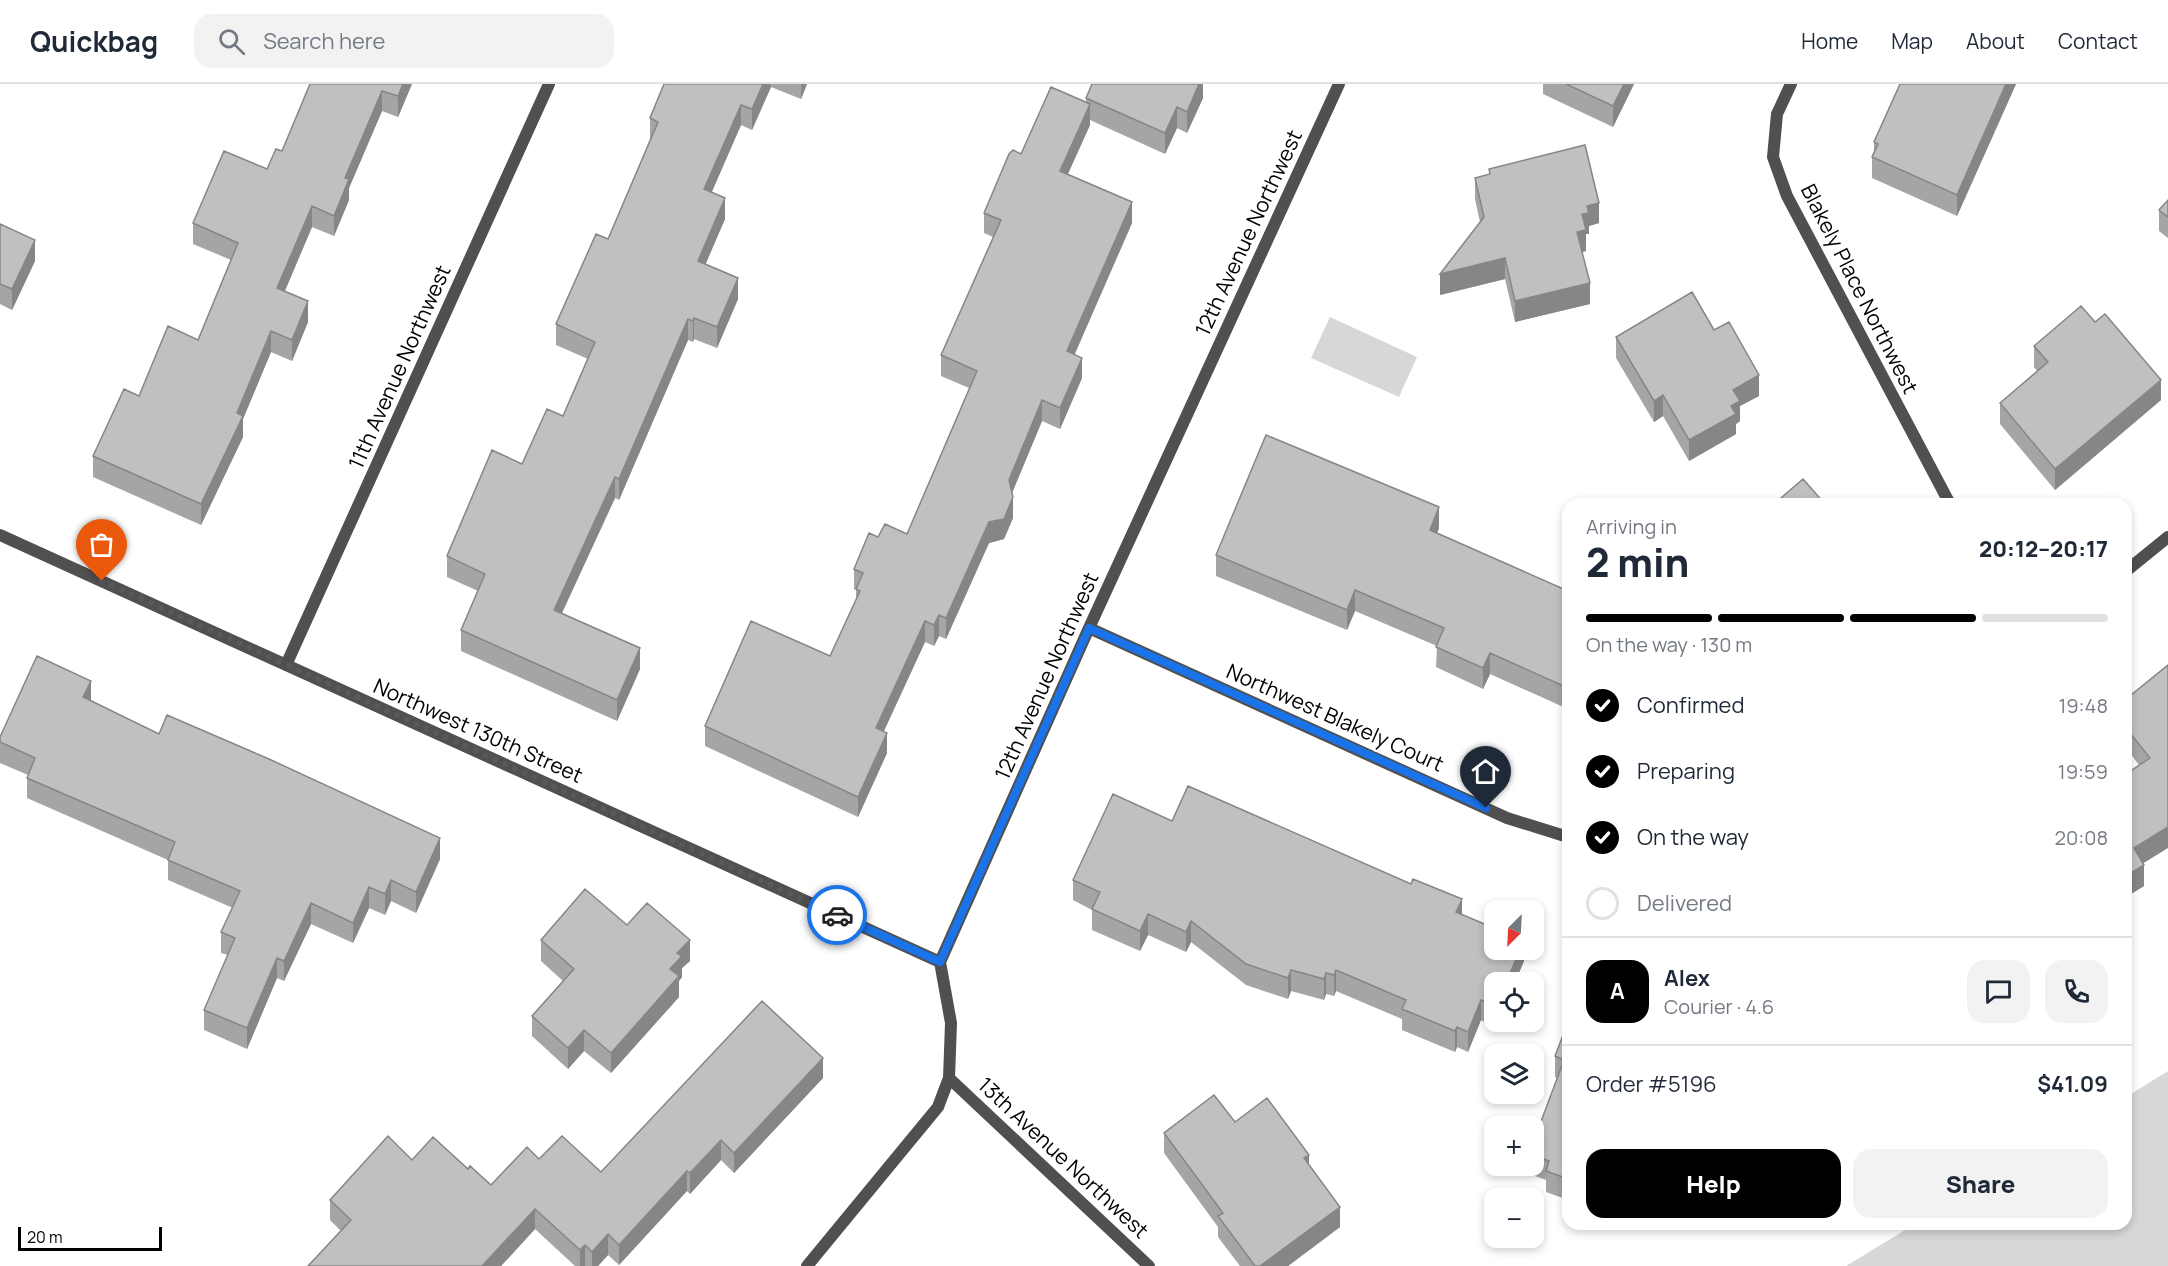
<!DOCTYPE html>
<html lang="en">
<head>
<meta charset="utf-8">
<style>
	:root { --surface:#fff; --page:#f2f2f3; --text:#1f2937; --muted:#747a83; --line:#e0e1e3; --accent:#000 }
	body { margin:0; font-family:Manrope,sans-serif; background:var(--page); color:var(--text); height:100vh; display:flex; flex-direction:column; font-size:22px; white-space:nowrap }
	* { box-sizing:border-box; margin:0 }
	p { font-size:20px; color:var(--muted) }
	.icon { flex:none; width:33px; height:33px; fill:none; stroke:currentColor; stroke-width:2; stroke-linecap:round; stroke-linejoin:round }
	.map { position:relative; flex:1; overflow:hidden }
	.details { position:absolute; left:1562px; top:414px; width:570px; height:732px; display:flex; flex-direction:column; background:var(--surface); border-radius:18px; box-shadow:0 3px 9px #0003 }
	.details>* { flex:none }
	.needle { width:39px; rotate:204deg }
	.buttons { position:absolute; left:1484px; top:816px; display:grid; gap:12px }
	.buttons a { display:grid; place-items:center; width:60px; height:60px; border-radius:12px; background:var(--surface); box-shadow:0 3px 9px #0003; font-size:30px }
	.scale { position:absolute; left:18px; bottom:15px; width:144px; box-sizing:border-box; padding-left:6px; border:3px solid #000; border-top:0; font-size:16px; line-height:21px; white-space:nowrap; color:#000; -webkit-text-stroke:4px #fff; paint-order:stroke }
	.pin { position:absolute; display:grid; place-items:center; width:51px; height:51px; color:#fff; margin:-62px -26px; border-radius:50% 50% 50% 0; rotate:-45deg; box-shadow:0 0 6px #0007 }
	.pin .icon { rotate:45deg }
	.courier { position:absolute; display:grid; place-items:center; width:60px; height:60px; margin:-30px; border:4px solid #1a73e8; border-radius:50%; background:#fff; color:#222; box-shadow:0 2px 8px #0007 }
	.overview em { font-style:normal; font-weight:800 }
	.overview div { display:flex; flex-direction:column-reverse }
	.overview { display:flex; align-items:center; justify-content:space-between; height:102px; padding:0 24px }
	h1 { font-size:39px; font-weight:800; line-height:45px }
	.bar { display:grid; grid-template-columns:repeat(4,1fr); gap:9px 6px; align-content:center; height:72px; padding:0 24px }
	.bar i { height:8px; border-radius:4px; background:var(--line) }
	.bar .active { background:var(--accent) }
	.bar p { grid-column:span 4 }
	.line { display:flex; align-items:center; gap:15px; padding:0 24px; border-top:2px solid var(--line) }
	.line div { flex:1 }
	.round { display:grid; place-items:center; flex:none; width:63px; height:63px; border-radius:18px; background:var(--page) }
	ol { padding:0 24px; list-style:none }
	li { display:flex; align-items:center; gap:18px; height:66px }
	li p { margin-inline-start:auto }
	li .icon { padding:6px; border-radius:50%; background:var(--accent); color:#fff; stroke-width:4 }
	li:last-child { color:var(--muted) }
	li i { width:33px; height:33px; border:3px solid var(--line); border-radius:50% }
	.action { display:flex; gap:12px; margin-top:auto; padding:12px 24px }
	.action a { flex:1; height:69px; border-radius:18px; background:var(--accent); color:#fff; font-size:24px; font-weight:800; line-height:69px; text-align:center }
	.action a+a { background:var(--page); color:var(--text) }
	header { display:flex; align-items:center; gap:36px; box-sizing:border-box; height:84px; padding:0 30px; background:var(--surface); border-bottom:2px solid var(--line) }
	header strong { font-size:28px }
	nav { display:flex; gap:33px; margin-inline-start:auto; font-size:21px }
	.search { width:420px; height:54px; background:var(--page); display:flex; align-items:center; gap:15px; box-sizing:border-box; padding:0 21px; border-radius:18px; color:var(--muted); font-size:22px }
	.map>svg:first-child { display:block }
	.green { fill:#d7d7d7 }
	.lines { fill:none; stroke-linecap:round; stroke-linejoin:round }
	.minor { stroke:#505050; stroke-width:12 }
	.wall { fill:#a5a5a5 }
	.shaded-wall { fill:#868686 }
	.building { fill:#c0c0c0; stroke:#868686; stroke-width:1.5 }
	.done { stroke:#595959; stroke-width:6; stroke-dasharray:0 10.8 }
	.route { stroke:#1a73e8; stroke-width:8 }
	.labels { text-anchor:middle; stroke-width:4.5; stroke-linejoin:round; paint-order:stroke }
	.street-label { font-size:21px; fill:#000; stroke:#fff }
</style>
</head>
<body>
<header>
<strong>Quickbag</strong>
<div class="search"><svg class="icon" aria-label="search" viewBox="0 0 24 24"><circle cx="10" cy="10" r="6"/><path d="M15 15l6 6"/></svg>Search here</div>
<nav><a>Home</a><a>Map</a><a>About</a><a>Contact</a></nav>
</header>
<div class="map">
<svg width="2168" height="1182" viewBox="0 0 2168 1182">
	<rect width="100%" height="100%" fill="#fff"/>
	<path class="green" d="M 1330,233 L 1417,273 L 1399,313 L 1311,274 Z
		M 2168,987 L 2168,1182 L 1846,1182 L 1915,1140 L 2126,1140 L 2126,1013 Z"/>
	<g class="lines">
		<path class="minor" d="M 1791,0 L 1777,30 L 1773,73 L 1787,112 L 1950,420
			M 0,451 L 940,878
			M 2126,487 L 2168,453
			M 1089,544 L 1507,734 L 1568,753
			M 286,581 L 549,0
			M 949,994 L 1149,1182
			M 807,1182 L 938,1023 L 949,994 L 951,939 L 940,878 L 1089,544 L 1339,0"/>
	</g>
	<path class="wall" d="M 310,0 L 412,0 L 398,33 L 382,27 L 349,104 L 349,116 L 334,152 L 312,143 L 285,207 L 308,238 L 292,277 L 271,268 L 243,335 L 243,353 L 201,441 L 93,393 L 93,372 L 139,312 L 198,256 L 231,176 L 193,160 L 193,139 L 267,85 L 282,67 Z
		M 664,0 L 807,0 L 801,15 L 771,3 L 752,46 L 741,41 L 711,109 L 725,135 L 705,180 L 738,215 L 717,264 L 694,255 L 693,258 L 688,256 L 619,416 L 615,414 L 562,529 L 640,585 L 617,637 L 461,567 L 461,546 L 478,507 L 447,493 L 447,472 L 522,380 L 563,332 L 588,275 L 556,261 L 556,240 L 608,155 L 651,55 L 650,55 L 650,34 Z
		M 1203,0 L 1203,14 L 1187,49 L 1177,44 L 1165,70 L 1090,36 L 1090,41 L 1068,90 L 1132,139 L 1075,270 L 1082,294 L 1060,345 L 1042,337 L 1012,409 L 1013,434 L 1004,455 L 989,459 L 946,555 L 939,552 L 934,562 L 925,558 L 884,647 L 887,669 L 858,733 L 705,662 L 705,642 L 830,572 L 856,516 L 856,506 L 854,505 L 854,485 L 878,453 L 907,450 L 969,304 L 941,292 L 941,271 L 993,153 L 984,149 L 984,129 L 1021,70 L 1086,19 L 1086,14 Z
		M 1543,0 L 1634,0 L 1613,43 L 1543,10 Z
		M 1900,0 L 2016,0 L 1957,132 L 1872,94 L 1872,73 L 1874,68 L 1874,58 Z
		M 1489,85 L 1599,139 L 1589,142 L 1589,150 L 1586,150 L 1586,167 L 1582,168 L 1590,220 L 1515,238 L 1505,195 L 1440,211 L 1480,138 L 1475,115 L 1475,94 L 1489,90 Z
		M 2168,116 L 2168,154 L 2159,147 L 2159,126 Z
		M 0,140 L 35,177 L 12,226 L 0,220 Z
		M 1714,246 L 1759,312 L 1740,322 L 1740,337 L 1736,340 L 1736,350 L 1689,377 L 1663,332 L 1654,338 L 1616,274 L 1616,253 Z
		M 2034,262 L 2161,316 L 2055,406 L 2000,340 L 2000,319 L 2037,287 L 2034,283 Z
		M 1439,444 L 1437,449 L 1568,507 L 1568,625 L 1490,590 L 1483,605 L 1436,583 L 1437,562 L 1355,527 L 1347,546 L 1216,492 L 1216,471 Z
		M 2168,581 L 2143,780 L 2144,802 L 2126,813 L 2126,690 L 2139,681 L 2126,664 L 2126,615 Z
		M 91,616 L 159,650 L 440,775 L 416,829 L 391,817 L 385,831 L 369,824 L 353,859 L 311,840 L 284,897 L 277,894 L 247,965 L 204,946 L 204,926 L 228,871 L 221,869 L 221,848 L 233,824 L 168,796 L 168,776 L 27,714 L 27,694 L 28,691 L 0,679 L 0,653 Z
		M 1172,737 L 1462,831 L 1524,866 L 1524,877 L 1515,898 L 1494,898 L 1494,926 L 1491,925 L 1486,939 L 1481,936 L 1468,968 L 1457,963 L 1455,968 L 1402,946 L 1402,935 L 1336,907 L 1334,912 L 1326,910 L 1324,916 L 1291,907 L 1288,915 L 1246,901 L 1191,858 L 1186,868 L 1148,851 L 1140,867 L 1092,846 L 1092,826 L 1073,816 L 1073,796 Z
		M 627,841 L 690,877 L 682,884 L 682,893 L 679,897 L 679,913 L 611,989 L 584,967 L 568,985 L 532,952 L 532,932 L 563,897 L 541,877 L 541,856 Z
		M 1568,938 L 1568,1116 L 1546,1108 L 1546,1096 L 1529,1090 L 1529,1082 L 1533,1082 L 1533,1059 L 1557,994 L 1555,993 L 1555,972 Z
		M 823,994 L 734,1089 L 721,1076 L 690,1110 L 687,1107 L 619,1181 L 608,1171 L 598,1182 L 575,1182 L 535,1145 L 501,1182 L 308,1182 L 341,1147 L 330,1136 L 330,1116 L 412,1076 L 468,1085 L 491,1101 L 539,1075 L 601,1088 Z
		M 1235,1038 L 1309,1081 L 1340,1143 L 1288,1182 L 1240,1182 L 1218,1153 L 1218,1143 L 1164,1069 L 1164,1049 Z"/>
	<path class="shaded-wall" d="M 403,0 L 412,0 L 398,33 L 398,12 Z
		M 763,0 L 771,0 L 771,3 L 752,46 L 752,25 Z
		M 801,0 L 807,0 L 801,15 Z
		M 1199,0 L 1203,0 L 1203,14 L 1187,49 L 1187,28 Z
		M 1624,0 L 1634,0 L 1613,43 L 1613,22 Z
		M 2006,0 L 2016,0 L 1957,132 L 1957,111 Z
		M 382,7 L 382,27 L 349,104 L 349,116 L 334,152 L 334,132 L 345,94 Z
		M 1090,20 L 1090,41 L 1060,107 L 1060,87 Z
		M 741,21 L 741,41 L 704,126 L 704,105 Z
		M 1177,23 L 1177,44 L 1165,70 L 1165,49 Z
		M 725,114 L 725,135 L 698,198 L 698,177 Z
		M 1132,118 L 1132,139 L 1067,287 L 1067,267 Z
		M 1599,119 L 1599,139 L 1589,142 L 1589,150 L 1586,150 L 1586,167 L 1577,169 L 1577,148 L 1582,130 L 1587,122 Z
		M 312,122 L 312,143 L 277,225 L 277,204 Z
		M 35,156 L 35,177 L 12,226 L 12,205 Z
		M 1505,174 L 1505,195 L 1440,211 L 1440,190 Z
		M 738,194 L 738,215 L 717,264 L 717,243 Z
		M 1590,199 L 1590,220 L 1515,238 L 1515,217 Z
		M 308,217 L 308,238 L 292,277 L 292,256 Z
		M 694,234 L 694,255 L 693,258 L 693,237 Z
		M 688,235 L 688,256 L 619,416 L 619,395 Z
		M 271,247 L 271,268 L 243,335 L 243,353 L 201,441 L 201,420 L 237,329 Z
		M 1082,274 L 1082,294 L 1060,345 L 1060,324 Z
		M 1759,291 L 1759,312 L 1740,322 L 1740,337 L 1736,340 L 1736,350 L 1689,377 L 1689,356 L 1733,306 Z
		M 2161,296 L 2161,316 L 2055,406 L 2055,385 Z
		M 1663,311 L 1663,332 L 1654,338 L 1654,317 Z
		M 1042,316 L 1042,337 L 1009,416 L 1009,396 Z
		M 615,393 L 615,414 L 554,546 L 554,526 Z
		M 1013,413 L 1013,434 L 1004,455 L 989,459 L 946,555 L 946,534 L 989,438 Z
		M 1439,423 L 1439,444 L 1430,466 L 1430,446 Z
		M 1355,506 L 1355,527 L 1347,546 L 1347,526 Z
		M 939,531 L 939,552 L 934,562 L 934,541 Z
		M 925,537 L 925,558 L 876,664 L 876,644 Z
		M 640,564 L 640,585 L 617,637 L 617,616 Z
		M 1490,569 L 1490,590 L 1483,605 L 1483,584 Z
		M 91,597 L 91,617 L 83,613 Z
		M 887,649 L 887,669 L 858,733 L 858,713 Z
		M 2168,743 L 2168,764 L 2134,785 L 2134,764 Z
		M 440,754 L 440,775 L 416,829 L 416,808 Z
		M 2144,781 L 2144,802 L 2126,813 L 2126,792 Z
		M 391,796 L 391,817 L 385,831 L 385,810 Z
		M 369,803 L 369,824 L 353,859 L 353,839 Z
		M 1462,815 L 1462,836 L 1456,828 Z
		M 311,819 L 311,840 L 284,897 L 284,877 Z
		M 1148,830 L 1148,851 L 1140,867 L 1140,847 Z
		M 1191,837 L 1191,858 L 1186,868 L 1186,848 Z
		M 690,856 L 690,877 L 682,884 L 682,893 L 679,897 L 679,913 L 611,989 L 611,969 L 670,885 L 677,869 Z
		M 1520,866 L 1524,866 L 1524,877 L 1515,898 L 1506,898 Z
		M 277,874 L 277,894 L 247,965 L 247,944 Z
		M 1291,886 L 1291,907 L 1288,915 L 1288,894 Z
		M 1336,886 L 1336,907 L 1334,912 L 1334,891 Z
		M 1326,889 L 1326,910 L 1324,916 L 1324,895 Z
		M 1491,904 L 1491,925 L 1486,939 L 1486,918 Z
		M 1481,916 L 1481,936 L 1468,968 L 1468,948 Z
		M 1457,943 L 1457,963 L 1455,968 L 1455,947 Z
		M 584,946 L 584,967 L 568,985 L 568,964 Z
		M 823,974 L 823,994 L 734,1089 L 734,1069 Z
		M 721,1056 L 721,1076 L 690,1110 L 690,1089 Z
		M 1309,1071 L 1309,1092 L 1304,1074 Z
		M 687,1087 L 687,1107 L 619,1181 L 619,1161 Z
		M 1340,1123 L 1340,1143 L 1288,1182 L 1260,1182 Z
		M 535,1125 L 535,1145 L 501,1182 L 482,1182 Z
		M 608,1150 L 608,1171 L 598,1182 L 592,1182 L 592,1168 Z
		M 585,1161 L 585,1182 L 580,1182 L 580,1166 Z"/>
	<path class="building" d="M 310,0 L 403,0 L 398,12 L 382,7 L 345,94 L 349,95 L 334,132 L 312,122 L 277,204 L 308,217 L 292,256 L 271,247 L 237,329 L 243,332 L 201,420 L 93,372 L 124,305 L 139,312 L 168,242 L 198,256 L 238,159 L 193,139 L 224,67 L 267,85 L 276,65 L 282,67 Z
		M 664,0 L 763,0 L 752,25 L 741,21 L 704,105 L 725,114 L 698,177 L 738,194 L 717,243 L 694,234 L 693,237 L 688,235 L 619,395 L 615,393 L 554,526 L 640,564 L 617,616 L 461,546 L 485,490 L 447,472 L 492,366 L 522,380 L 547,325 L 563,332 L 595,258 L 556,240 L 596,150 L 608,155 L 658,38 L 650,34 Z
		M 1092,0 L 1199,0 L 1187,28 L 1177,23 L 1165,49 L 1086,14 Z
		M 1566,0 L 1624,0 L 1613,22 Z
		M 1900,0 L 2006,0 L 1957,111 L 1872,73 L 1878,60 L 1874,58 Z
		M 1051,3 L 1090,20 L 1060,87 L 1132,118 L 1067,267 L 1082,274 L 1060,324 L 1042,316 L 1009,396 L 1013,413 L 1004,435 L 989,438 L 946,534 L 939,531 L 934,541 L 925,537 L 876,644 L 887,649 L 858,713 L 705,642 L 751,537 L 830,572 L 860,507 L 856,505 L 863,489 L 854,485 L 869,449 L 878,453 L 885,440 L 907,450 L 977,287 L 941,271 L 1001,136 L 984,129 L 1009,70 L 1013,66 L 1021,70 Z
		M 1585,61 L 1599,119 L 1587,122 L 1589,129 L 1582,130 L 1586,146 L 1577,148 L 1590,199 L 1515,217 L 1505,174 L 1440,190 L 1484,133 L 1475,94 L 1490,90 L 1489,85 Z
		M 2168,116 L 2168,133 L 2159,126 Z
		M 0,140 L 35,156 L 12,205 L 0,200 Z
		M 1692,208 L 1714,246 L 1729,238 L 1759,291 L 1733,306 L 1740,317 L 1731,322 L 1736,330 L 1689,356 L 1663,311 L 1654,317 L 1616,253 Z
		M 2081,222 L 2095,238 L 2105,230 L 2161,296 L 2055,385 L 2000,319 L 2048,278 L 2034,262 Z
		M 1266,351 L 1439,423 L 1430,446 L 1568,507 L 1568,604 L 1490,569 L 1483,584 L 1436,563 L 1444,544 L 1355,506 L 1347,526 L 1216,471 Z
		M 1803,395 L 1825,420 L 1774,420 Z
		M 37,572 L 91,597 L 83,613 L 159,650 L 167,631 L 269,675 L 440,754 L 416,808 L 391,796 L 385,810 L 369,803 L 353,839 L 311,819 L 284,877 L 277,874 L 247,944 L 204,926 L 235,854 L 221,848 L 240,807 L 168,776 L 175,758 L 27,694 L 35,674 L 0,658 L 0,653 Z
		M 2168,581 L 2168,743 L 2134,764 L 2144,781 L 2126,792 L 2126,690 L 2150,674 L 2126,644 L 2126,615 Z
		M 1188,702 L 1411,800 L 1413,795 L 1462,815 L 1456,828 L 1494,844 L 1494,866 L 1520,866 L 1506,898 L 1494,898 L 1494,905 L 1491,904 L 1486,918 L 1481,916 L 1468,948 L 1457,943 L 1455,947 L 1402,925 L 1406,916 L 1336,886 L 1334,891 L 1326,889 L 1324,895 L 1291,886 L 1288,894 L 1246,880 L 1191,837 L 1186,848 L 1148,830 L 1140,847 L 1092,825 L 1100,808 L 1073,796 L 1113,710 L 1172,737 Z
		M 585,805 L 627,841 L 647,819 L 690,856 L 677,869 L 682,872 L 670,885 L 679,892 L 611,969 L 584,946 L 568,964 L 532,932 L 574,885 L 541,856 Z
		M 762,917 L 823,974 L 734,1069 L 721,1056 L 690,1089 L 687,1087 L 619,1161 L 608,1150 L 592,1168 L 585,1161 L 580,1166 L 535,1125 L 482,1182 L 308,1182 L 351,1136 L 330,1116 L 388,1052 L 412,1076 L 433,1053 L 468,1085 L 470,1082 L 491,1101 L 527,1063 L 539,1075 L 562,1052 L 601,1088 Z
		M 1568,938 L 1568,1095 L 1546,1087 L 1549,1077 L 1533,1071 L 1533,1059 L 1564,976 L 1555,972 Z
		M 1214,1011 L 1235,1038 L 1267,1014 L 1309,1071 L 1304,1074 L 1340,1123 L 1260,1182 L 1255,1182 L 1218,1132 L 1223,1129 L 1164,1049 Z"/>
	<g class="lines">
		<path class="done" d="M 102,497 L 837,831"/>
		<path class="route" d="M 837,831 L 940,878 L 1089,544 L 1486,724"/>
	</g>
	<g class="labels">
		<g class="street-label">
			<text transform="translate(1249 149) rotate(-65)" y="7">12th Avenue Northwest</text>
			<text transform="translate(1859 205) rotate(63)" y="7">Blakely Place Northwest</text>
			<text transform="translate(400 283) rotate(-66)" y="7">11th Avenue Northwest</text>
			<text transform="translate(1047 592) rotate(-66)" y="7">12th Avenue Northwest</text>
			<text transform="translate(1335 634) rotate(24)" y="7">Northwest Blakely Court</text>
			<text transform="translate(478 647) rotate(24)" y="7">Northwest 130th Street</text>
			<text transform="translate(1063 1074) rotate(43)" y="7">13th Avenue Northwest</text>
		</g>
	</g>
</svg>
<div class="buttons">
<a><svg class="needle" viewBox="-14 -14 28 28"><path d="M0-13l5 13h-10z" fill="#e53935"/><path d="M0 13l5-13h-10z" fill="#747a83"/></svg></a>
<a><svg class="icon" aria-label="locate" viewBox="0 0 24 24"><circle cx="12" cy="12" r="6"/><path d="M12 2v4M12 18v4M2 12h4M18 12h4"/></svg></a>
<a><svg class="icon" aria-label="layers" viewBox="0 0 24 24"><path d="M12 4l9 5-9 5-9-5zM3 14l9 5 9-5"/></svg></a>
<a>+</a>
<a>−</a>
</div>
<div class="scale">20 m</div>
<div class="pin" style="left:102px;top:497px;background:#ea580c"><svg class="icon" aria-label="bag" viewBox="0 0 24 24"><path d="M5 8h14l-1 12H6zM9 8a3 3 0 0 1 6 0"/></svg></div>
<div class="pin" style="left:1486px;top:724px;background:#1f2937"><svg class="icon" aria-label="home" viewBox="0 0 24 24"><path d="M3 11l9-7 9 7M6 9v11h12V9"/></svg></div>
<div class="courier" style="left:837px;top:831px"><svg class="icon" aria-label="car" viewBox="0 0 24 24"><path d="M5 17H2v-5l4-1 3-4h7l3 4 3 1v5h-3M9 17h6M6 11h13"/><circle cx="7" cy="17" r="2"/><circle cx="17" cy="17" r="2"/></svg></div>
<section class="details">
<div class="overview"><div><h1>2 min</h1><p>Arriving in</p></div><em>20:12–20:17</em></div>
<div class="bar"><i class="active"></i><i class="active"></i><i class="active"></i><i></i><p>On the way · 130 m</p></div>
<ol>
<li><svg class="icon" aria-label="check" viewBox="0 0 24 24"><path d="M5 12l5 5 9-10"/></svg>Confirmed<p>19:48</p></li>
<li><svg class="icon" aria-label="check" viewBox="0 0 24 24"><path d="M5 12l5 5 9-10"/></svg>Preparing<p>19:59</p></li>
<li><svg class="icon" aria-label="check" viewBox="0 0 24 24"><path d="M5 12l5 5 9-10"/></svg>On the way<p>20:08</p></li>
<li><i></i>Delivered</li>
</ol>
<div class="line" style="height:108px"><b class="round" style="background:var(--accent);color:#fff">A</b><div><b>Alex</b><p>Courier · 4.6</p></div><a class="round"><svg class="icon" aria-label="chat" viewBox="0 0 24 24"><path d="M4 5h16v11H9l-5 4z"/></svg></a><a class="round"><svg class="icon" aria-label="phone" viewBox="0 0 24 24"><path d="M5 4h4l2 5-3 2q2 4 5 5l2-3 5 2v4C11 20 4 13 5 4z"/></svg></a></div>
<div class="line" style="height:78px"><div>Order #5196</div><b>$41.09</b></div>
<div class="action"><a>Help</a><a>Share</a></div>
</section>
</div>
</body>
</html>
